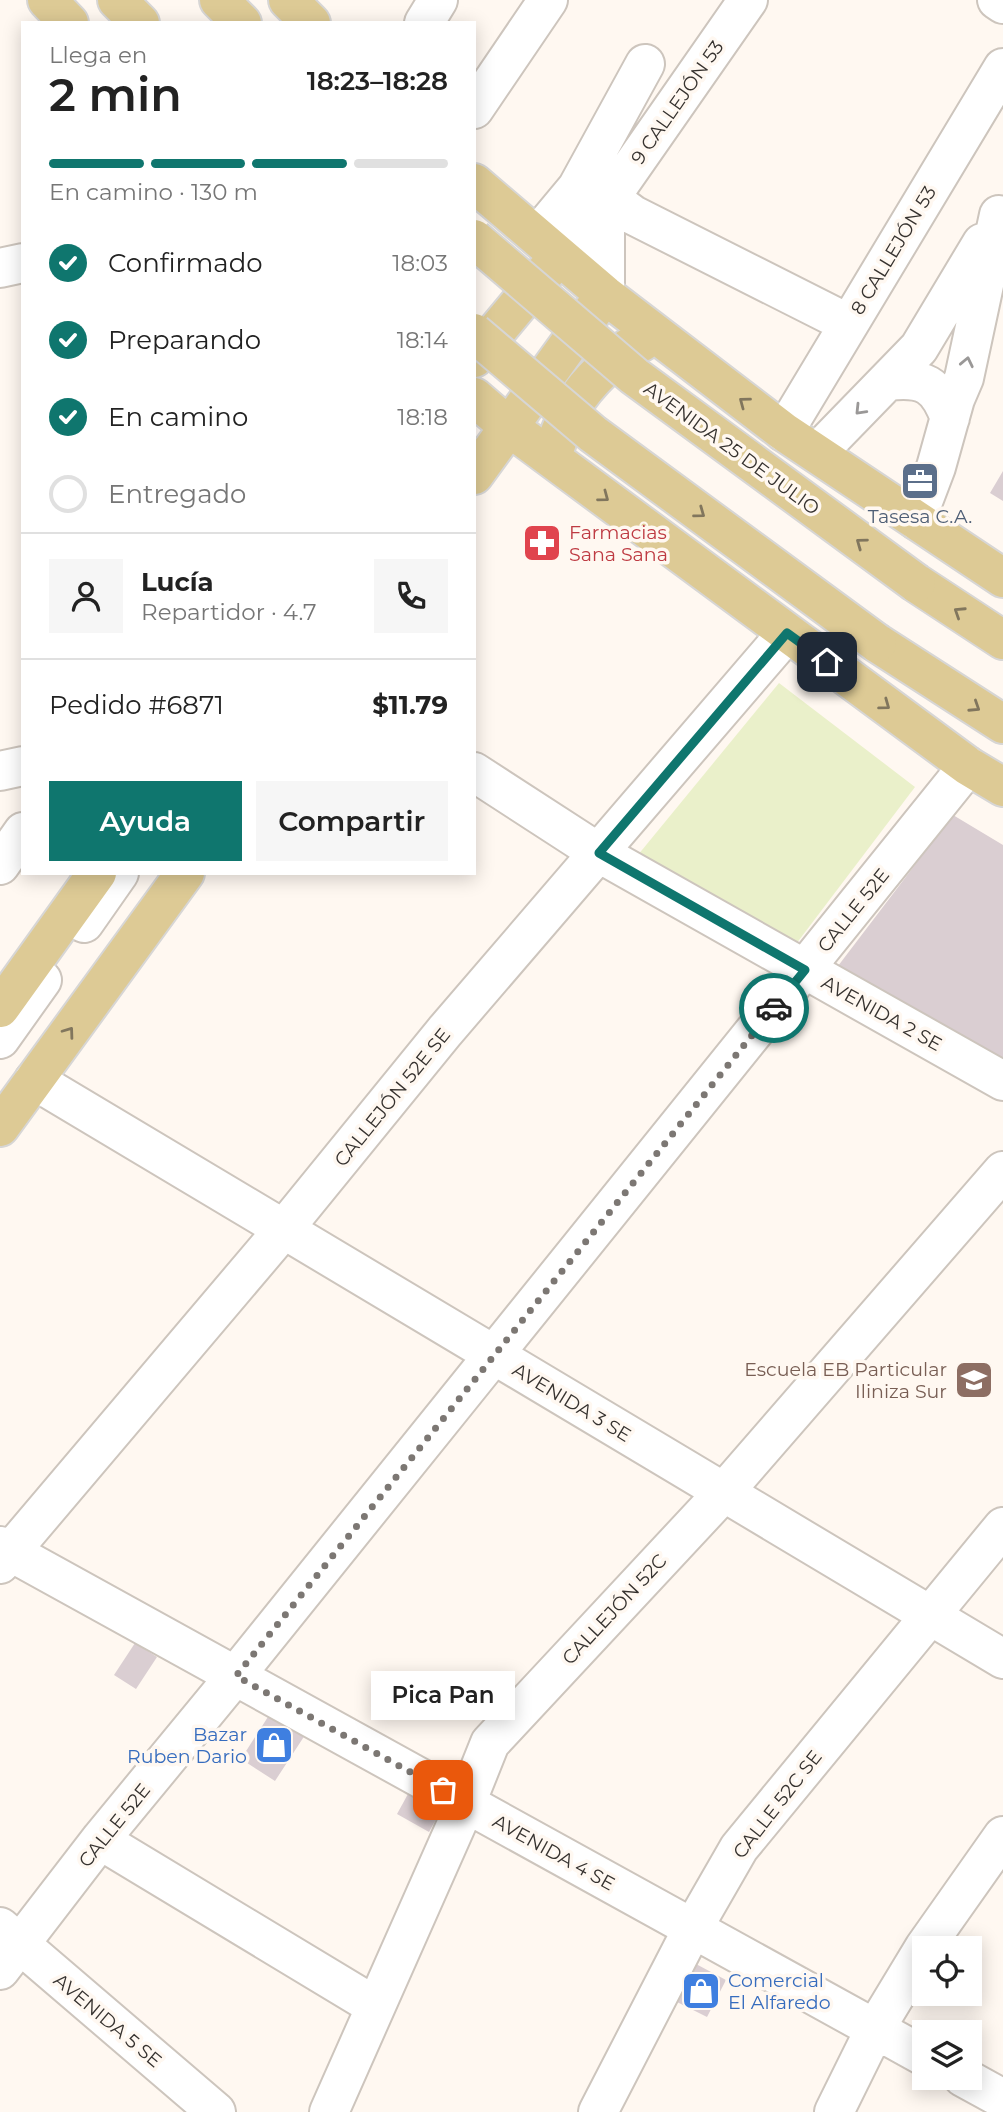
<!DOCTYPE html>
<html lang="es">
<head>
<meta charset="utf-8">
<style>
	:root { --surface:#fff; --page:#f6f6f6; --text:#222; --muted:#767676; --line:#e0e0e0; --accent:#0f766e }
	body { margin:0; font-family:Montserrat,sans-serif; background:var(--page); color:var(--text); height:100vh; display:flex; flex-direction:column; font-size:26px; white-space:nowrap }
	* { box-sizing:border-box; margin:0 }
	p { font-size:23px; color:var(--muted) }
	.icon { flex:none; width:38px; height:38px; fill:none; stroke:currentColor; stroke-width:2; stroke-linecap:round; stroke-linejoin:round }
	.map { position:relative; flex:1; overflow:hidden }
	.side { position:absolute; left:21px; top:21px; width:455px; height:854px; display:flex; flex-direction:column; background:var(--surface); border-radius:0px; box-shadow:0 4px 18px #0003 }
	.side>* { flex:none }
	.controls { position:absolute; left:912px; top:1936px; display:grid; gap:14px }
	.controls a { display:grid; place-items:center; width:70px; height:70px; border-radius:0px; background:var(--surface); box-shadow:0 4px 18px #0003; font-size:35px }
	.pin { position:absolute; display:grid; place-items:center; width:60px; height:60px; color:#fff; margin:-30px; border-radius:14px; box-shadow:0 4px 10px #0006 }
	.courier { position:absolute; display:grid; place-items:center; width:70px; height:70px; margin:-35px; border:5px solid #0f766e; border-radius:50%; background:#fff; color:#222; box-shadow:0 2px 9px #0007 }
	.bubble { position:absolute; height:49px; border-radius:0px; background:var(--surface); box-shadow:0 4px 18px #0003; font-size:23px; font-weight:600; line-height:49px; text-align:center }
	.summary em { font-style:normal; font-weight:600 }
	.summary div { display:flex; flex-direction:column-reverse }
	.summary { display:flex; align-items:center; justify-content:space-between; height:119px; padding:0 28px }
	h1 { font-size:46px; font-weight:600; line-height:52px }
	.bar { display:grid; grid-template-columns:repeat(4,1fr); gap:10px 7px; align-content:center; height:84px; padding:0 28px }
	.bar i { height:9px; border-radius:5px; background:var(--line) }
	.bar .on { background:var(--accent) }
	.bar p { grid-column:span 4 }
	.line { display:flex; align-items:center; gap:18px; padding:0 28px; border-top:2px solid var(--line) }
	.line div { flex:1 }
	.round { display:grid; place-items:center; flex:none; width:74px; height:74px; border-radius:0px; background:var(--page) }
	ol { padding:0 28px; list-style:none }
	li { display:flex; align-items:center; gap:21px; height:77px }
	li p { margin-inline-start:auto }
	li .icon { padding:7px; border-radius:50%; background:var(--accent); color:#fff; stroke-width:4 }
	li:last-child { color:var(--muted) }
	li i { width:38px; height:38px; border:4px solid var(--line); border-radius:50% }
	.action { display:flex; gap:14px; margin-top:auto; padding:14px 28px }
	.action a { flex:1; height:80px; border-radius:0px; background:var(--accent); color:#fff; font-size:28px; font-weight:600; line-height:80px; text-align:center }
	.action a+a { background:var(--page); color:var(--text) }
	.map>svg:first-child { display:block }
	.park { fill:#eaf0ca }
	.building { fill:#daced2 }
	.lines { fill:none; stroke-linecap:round; stroke-linejoin:round }
	.minor-casing { stroke:#cdc5bd; stroke-width:42 }
	.major-casing { stroke:#d7d6d5; stroke-width:42 }
	.minor { stroke:#fff; stroke-width:38 }
	.major { stroke:#ddca95; stroke-width:38 }
	.major-bridge-casing { stroke:#d7d6d5; stroke-width:42; stroke-linecap:butt }
	.major-bridge { stroke:#ddca95; stroke-width:38 }
	.oneway { stroke:#9a9897 }
	.oneway2 { stroke:#81765d }
	.done { stroke:#7c7773; stroke-width:7; stroke-dasharray:0 12.6 }
	.route { stroke:#0f766e; stroke-width:9 }
	.labels { text-anchor:middle; stroke-width:7; stroke-linejoin:round; paint-order:stroke }
	.street-label { font-size:19px; fill:#36322f; stroke:#fff8f1 }
	.service-label { font-size:19px; fill:#4e5e75; stroke:#fff8f1 }
	.health-label { font-size:19px; fill:#be3a42; stroke:#fff8f1; text-anchor:start }
	.education-label { font-size:19px; fill:#785e54; stroke:#fff8f1; text-anchor:end }
	.shop-label { font-size:19px; fill:#366cbe; stroke:#fff8f1; text-anchor:end }
</style>
</head>
<body>
<div class="map">
<svg width="1003" height="2112" viewBox="0 0 1003 2112">
	<rect width="100%" height="100%" fill="#fff8f1"/>
	<path class="park" d="M 779,683 L 915,787 L 790,952 L 633,861 Z"/>
	<path class="building" d="M 1003,471 L 1003,501 L 990,493 Z
		M 953,815 L 1003,845 L 1003,1062 L 838,966 Z
		M 135,1643 L 157,1657 L 136,1689 L 114,1675 Z
		M 273,1709 L 307,1732 L 275,1781 L 241,1759 Z
		M 408,1794 L 440,1812 L 429,1832 L 397,1814 Z
		M 696,1964 L 726,1980 L 707,2017 L 677,2002 Z"/>
	<g class="lines">
		<defs>
			<path id="minor" d="M 997,0 L 1003,4
				M 424,23 L 438,0
				M 474,109 L 548,0
				M 610,198 L 633,215 L 849,324
				M 537,236 L 577,188 L 645,64
				M 559,256 L 610,198 L 748,0
				M 0,268 L 23,263
				M 605,295 L 605,203
				M 888,381 C 924,377 937,384 950,418
				M 784,432 L 1003,68
				M 817,453 L 919,348 L 982,243
				M 916,520 L 936,467 L 955,399 L 964,378 L 999,215
				M 0,771 L 23,766
				M 474,772 L 599,853 L 1003,1081
				M 0,865 L 23,832
				M 84,923 L 119,873
				M 0,1039 L 42,980
				M 34,1080 L 1003,1659
				M 0,1546 L 924,2056
				M 0,1564 L 283,1230 L 445,1031 L 787,633
				M 100,1840 L 375,2006
				M 0,1927 L 216,2112
				M 924,1948 L 1003,1836
				M 0,1970 L 100,1840 L 235,1676 L 968,766
				M 963,2077 L 1003,2099
				M 329,2112 L 466,1803 L 490,1743 L 724,1492 L 1003,1171
				M 598,2112 L 693,1928 L 739,1848 L 1003,1527
				M 834,2112 L 875,2029 L 924,1948"/>
			<path id="major" d="M 47,0 L 69,23
				M 117,0 L 140,23
				M 219,0 L 242,23
				M 288,0 L 311,23
				M 474,183 L 605,295 L 784,432 L 1003,578
				M 474,358 L 553,263
				M 474,397 L 509,427 L 968,766 L 1003,787
				M 556,445 C 566,408 586,384 614,359 C 624,351 630,345 642,342
				M 474,475 L 598,304
				M 916,583 L 1003,640
				M 877,643 L 1003,724
				M 0,1008 L 97,873
				M 0,1127 L 185,873"/>
		</defs>
		<use href="#minor" class="minor-casing"/>
		<use href="#major" class="major-casing"/>
		<use href="#minor" class="minor"/>
		<use href="#major" class="major"/>
		<defs>
			<path id="major-bridge" d="M 474,239 L 634,376 L 916,583
				M 474,333 L 593,434 L 877,643"/>
		</defs>
		<use href="#major-bridge" class="major-bridge-casing"/>
		<use href="#major-bridge" class="major-bridge"/>
	</g>
	<defs><path id="oneway-chevron" d="M-2-3.5L2.5 0L-2 3.5" fill="none" stroke-width="1.6" stroke-linecap="round" stroke-linejoin="round" transform="scale(1.75)"/></defs>
	<g class="oneway">
		<use href="#oneway-chevron" transform="translate(967 362) rotate(-78)"/>
		<use href="#oneway-chevron" transform="translate(860 410) rotate(134)"/>
	</g>
	<g class="oneway2">
		<use href="#oneway-chevron" transform="translate(744 402) rotate(-143)"/>
		<use href="#oneway-chevron" transform="translate(604 497) rotate(37)"/>
		<use href="#oneway-chevron" transform="translate(700 513) rotate(36)"/>
		<use href="#oneway-chevron" transform="translate(861 543) rotate(-144)"/>
		<use href="#oneway-chevron" transform="translate(959 612) rotate(-147)"/>
		<use href="#oneway-chevron" transform="translate(885 705) rotate(36)"/>
		<use href="#oneway-chevron" transform="translate(975 707) rotate(33)"/>
		<use href="#oneway-chevron" transform="translate(69 1032) rotate(-54)"/>
	</g>
	<g class="lines">
		<path class="done" d="M 443,1790 L 236,1676 L 774,1008"/>
		<path class="route" d="M 774,1008 L 805,970 L 599,853 L 787,633 L 827,662"/>
	</g>
	<defs>
		<symbol id="office-square" viewBox="-11 -11 22 22"><rect x="-9" y="-9" width="18" height="18" rx="4" fill="#5c6f8a" stroke="#fff8f1"/><path d="M-6-3h4V-5.5h4V-3h4V5H-6ZM-1-4.5V-3h2v-1.5ZM-6 0V1H6V0Z" fill="#fff"/></symbol>
		<symbol id="pharmacy-square" viewBox="-11 -11 22 22"><rect x="-9" y="-9" width="18" height="18" rx="4" fill="#e0444e" stroke="#fff8f1"/><path d="M-2-6h4v4h4v4h-4v4h-4v-4h-4v-4h4Z" fill="#fff"/></symbol>
		<symbol id="school-square" viewBox="-11 -11 22 22"><rect x="-9" y="-9" width="18" height="18" rx="4" fill="#8d6e63" stroke="#fff8f1"/><path d="M0-5L7-2L0 1L-7-2ZM-4 1L0 2.5L4 1V4Q0 6-4 4Z" fill="#fff"/></symbol>
		<symbol id="shop-square" viewBox="-11 -11 22 22"><rect x="-9" y="-9" width="18" height="18" rx="4" fill="#3f7fe0" stroke="#fff8f1"/><path d="M-5-2.5h2.3a2.7 3.5 0 0 1 5.4 0H5L5.5 6h-11ZM-1.5-2.5h3a1.5 2.3 0 0 0-3 0Z" fill="#fff"/></symbol>
	</defs>
	<g fill-rule="evenodd">
		<use href="#office-square" x="898" y="459" width="44" height="44"/>
		<use href="#pharmacy-square" x="520" y="521" width="44" height="44"/>
		<use href="#school-square" x="952" y="1358" width="44" height="44"/>
		<use href="#shop-square" x="252" y="1723" width="44" height="44"/>
		<use href="#shop-square" x="679" y="1969" width="44" height="44"/>
	</g>
	<g class="labels">
		<g class="street-label">
			<text transform="translate(677 102) rotate(-55)" y="7">9 CALLEJÓN 53</text>
			<text transform="translate(893 250) rotate(-59)" y="7">8 CALLEJÓN 53</text>
			<text transform="translate(732 448) rotate(36)" y="7">AVENIDA 25 DE JULIO</text>
			<text transform="translate(853 910) rotate(-51)" y="7">CALLE 52E</text>
			<text transform="translate(882 1013) rotate(29)" y="7">AVENIDA 2 SE</text>
			<text transform="translate(392 1097) rotate(-51)" y="7">CALLEJÓN 52E SE</text>
			<text transform="translate(572 1402) rotate(31)" y="7">AVENIDA 3 SE</text>
			<text transform="translate(614 1609) rotate(-47)" y="7">CALLEJÓN 52C</text>
			<text transform="translate(777 1804) rotate(-52)" y="7">CALLE 52C SE</text>
			<text transform="translate(114 1825) rotate(-51)" y="7">CALLE 52E</text>
			<text transform="translate(554 1852) rotate(29)" y="7">AVENIDA 4 SE</text>
			<text transform="translate(108 2020) rotate(40)" y="7">AVENIDA 5 SE</text>
		</g>
		<g class="service-label">
			<text x="920" y="523">Tasesa C.A.</text>
		</g>
		<g class="health-label">
			<text x="569" y="539">Farmacias<tspan x="569" dy="22">Sana Sana</tspan></text>
		</g>
		<g class="education-label">
			<text x="947" y="1376">Escuela EB Particular<tspan x="947" dy="22">Iliniza Sur</tspan></text>
		</g>
		<g class="shop-label">
			<text x="247" y="1741">Bazar<tspan x="247" dy="22">Ruben Dario</tspan></text>
			<text x="728" y="1987" text-anchor="start">Comercial<tspan x="728" dy="22">El Alfaredo</tspan></text>
		</g>
	</g>
</svg>
<div class="controls">
<a><svg class="icon" aria-label="locate" viewBox="0 0 24 24"><circle cx="12" cy="12" r="6"/><path d="M12 2v4M12 18v4M2 12h4M18 12h4"/></svg></a>
<a><svg class="icon" aria-label="layers" viewBox="0 0 24 24"><path d="M12 4l9 5-9 5-9-5zM3 14l9 5 9-5"/></svg></a>
</div>
<div class="pin" style="left:443px;top:1790px;background:#ea580c"><svg class="icon" aria-label="bag" viewBox="0 0 24 24"><path d="M5 8h14l-1 12H6zM9 8a3 3 0 0 1 6 0"/></svg></div>
<div class="pin" style="left:827px;top:662px;background:#1f2937"><svg class="icon" aria-label="home" viewBox="0 0 24 24"><path d="M3 11l9-7 9 7M6 9v11h12V9"/></svg></div>
<div class="courier" style="left:774px;top:1008px"><svg class="icon" aria-label="car" viewBox="0 0 24 24"><path d="M5 17H2v-5l4-1 3-4h7l3 4 3 1v5h-3M9 17h6M6 11h13"/><circle cx="7" cy="17" r="2"/><circle cx="17" cy="17" r="2"/></svg></div>
<div class="bubble" style="left:371px;top:1671px;width:144px">Pica Pan</div>
<section class="side">
<div class="summary"><div><h1>2 min</h1><p>Llega en</p></div><em>18:23–18:28</em></div>
<div class="bar"><i class="on"></i><i class="on"></i><i class="on"></i><i></i><p>En camino · 130 m</p></div>
<ol>
<li><svg class="icon" aria-label="check" viewBox="0 0 24 24"><path d="M5 12l5 5 9-10"/></svg>Confirmado<p>18:03</p></li>
<li><svg class="icon" aria-label="check" viewBox="0 0 24 24"><path d="M5 12l5 5 9-10"/></svg>Preparando<p>18:14</p></li>
<li><svg class="icon" aria-label="check" viewBox="0 0 24 24"><path d="M5 12l5 5 9-10"/></svg>En camino<p>18:18</p></li>
<li><i></i>Entregado</li>
</ol>
<div class="line" style="height:126px"><a class="round"><svg class="icon" aria-label="person" viewBox="0 0 24 24"><circle cx="12" cy="8" r="4"/><path d="M4 21q1-7 8-7t8 7"/></svg></a><div><b>Lucía</b><p>Repartidor · 4.7</p></div><a class="round"><svg class="icon" aria-label="phone" viewBox="0 0 24 24"><path d="M5 4h4l2 5-3 2q2 4 5 5l2-3 5 2v4C11 20 4 13 5 4z"/></svg></a></div>
<div class="line" style="height:91px"><div>Pedido #6871</div><b>$11.79</b></div>
<div class="action"><a>Ayuda</a><a>Compartir</a></div>
</section>
</div>
</body>
</html>
